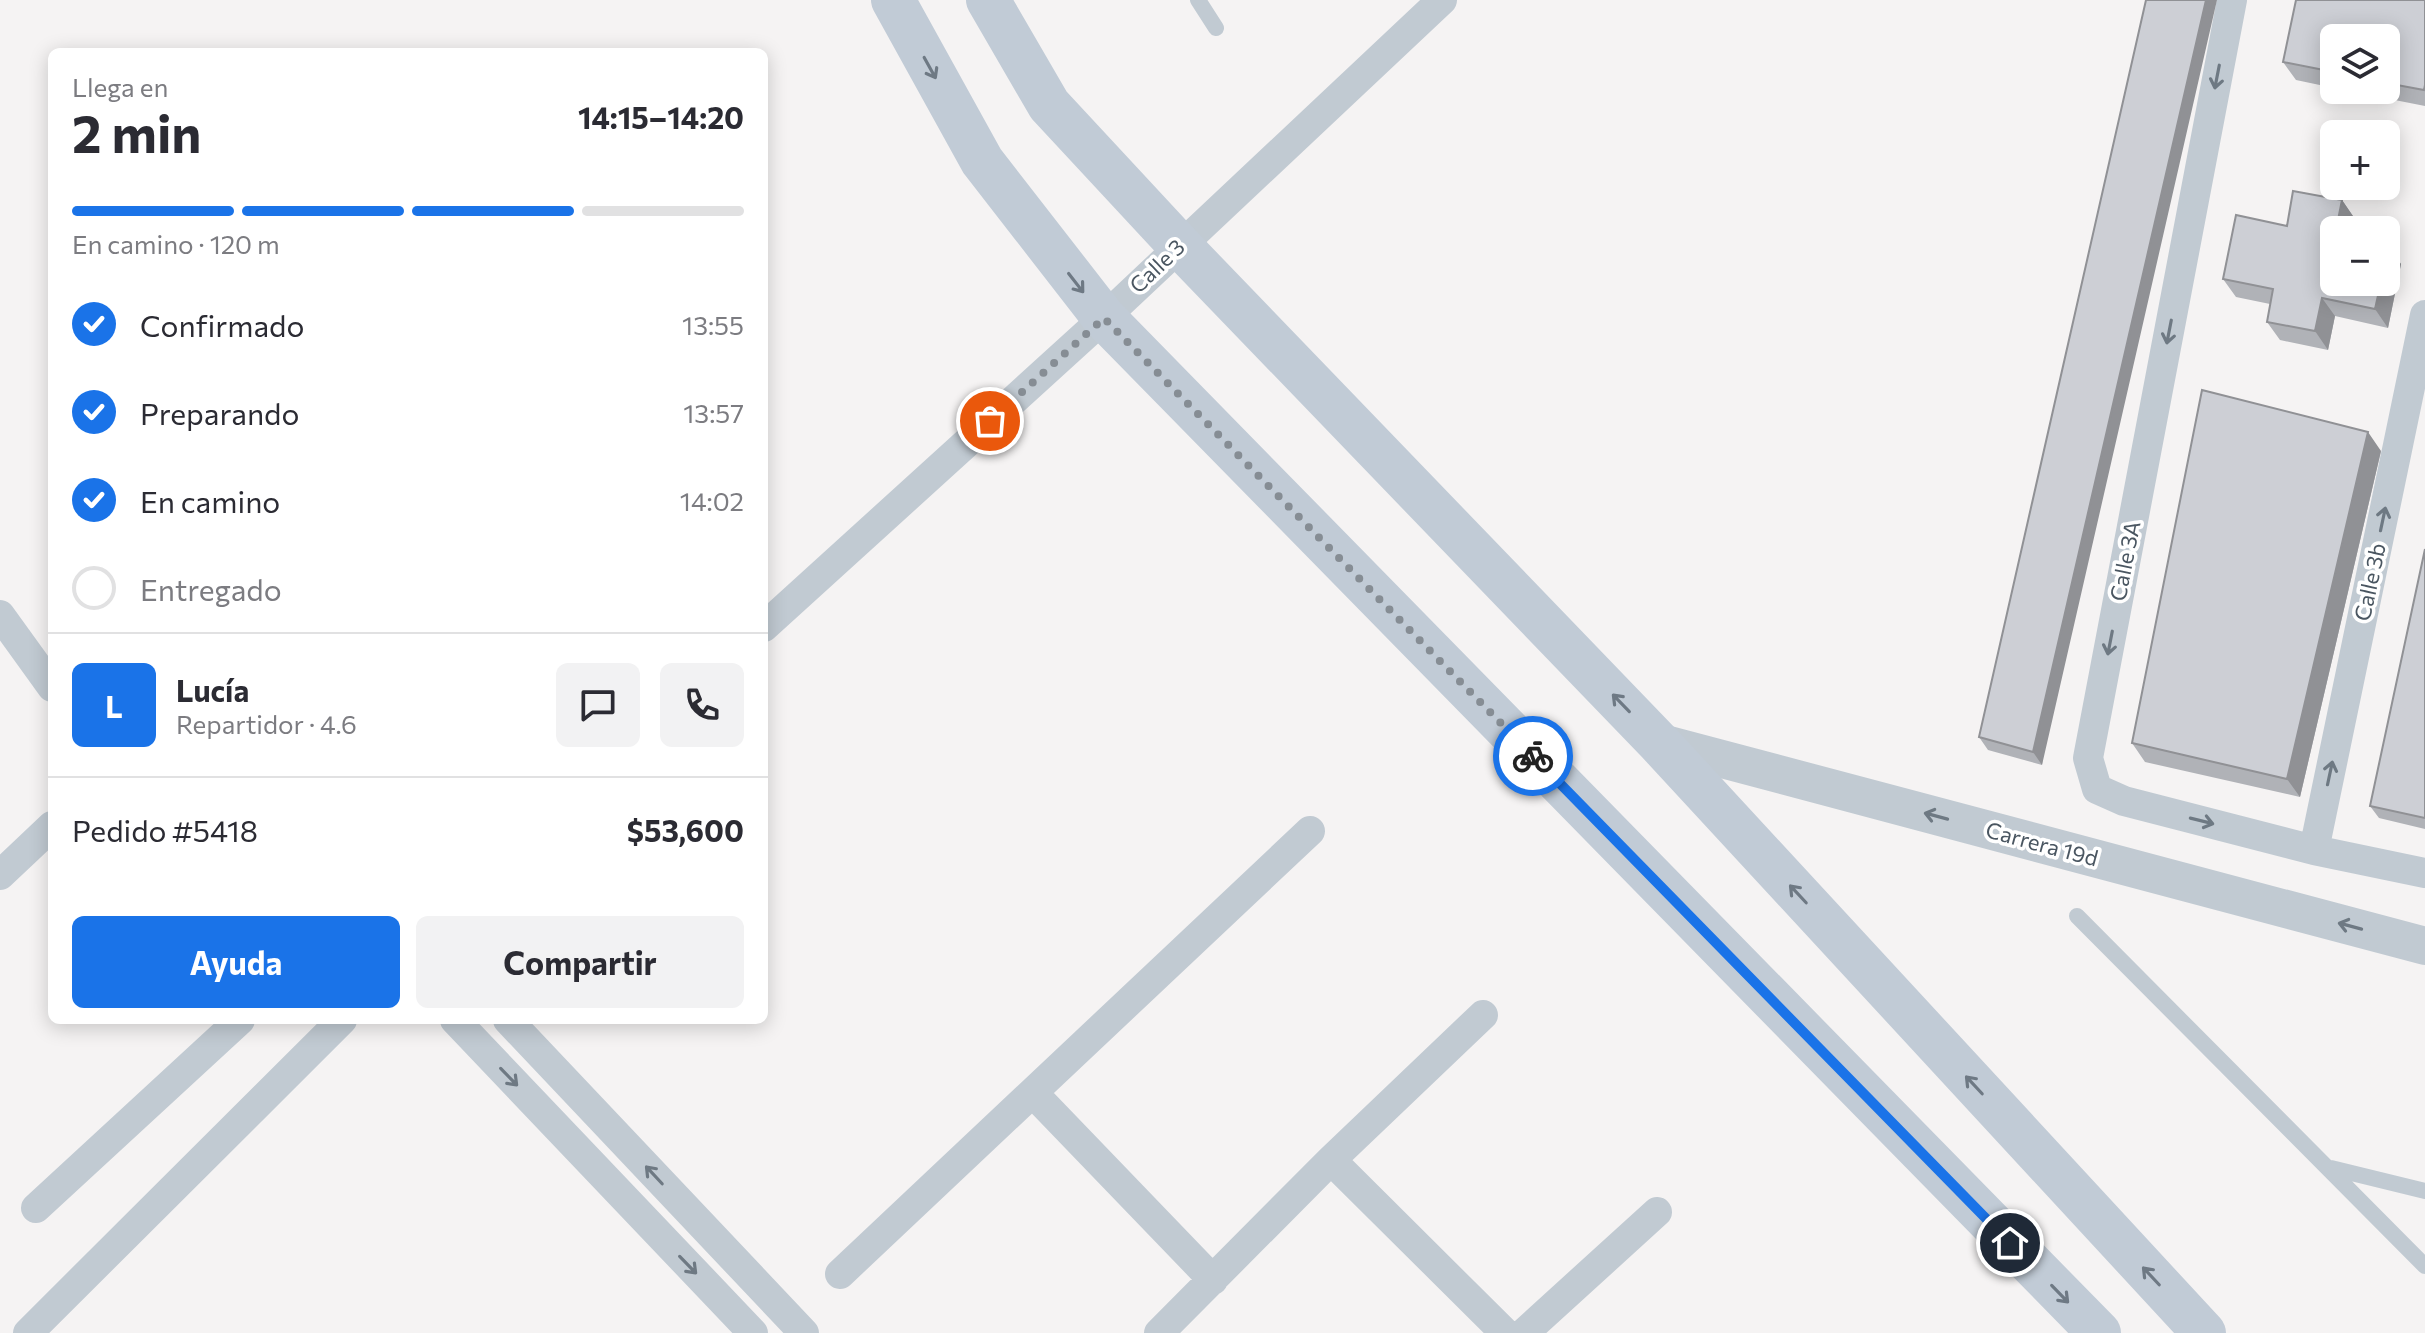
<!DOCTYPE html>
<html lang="es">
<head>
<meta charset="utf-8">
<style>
	:root { --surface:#fff; --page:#f2f2f3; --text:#2b2b33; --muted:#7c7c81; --line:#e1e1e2; --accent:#1a73e8 }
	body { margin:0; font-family:Commissioner,sans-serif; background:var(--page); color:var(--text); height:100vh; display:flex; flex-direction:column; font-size:30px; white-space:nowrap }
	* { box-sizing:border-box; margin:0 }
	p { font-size:26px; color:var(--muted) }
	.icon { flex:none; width:44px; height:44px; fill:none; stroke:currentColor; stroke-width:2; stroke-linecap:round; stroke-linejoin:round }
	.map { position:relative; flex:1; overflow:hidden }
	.sheet { position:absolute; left:48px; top:48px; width:720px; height:976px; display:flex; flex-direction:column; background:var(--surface); border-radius:12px; box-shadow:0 4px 20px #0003 }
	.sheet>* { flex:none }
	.fabs { position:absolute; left:2320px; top:24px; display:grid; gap:16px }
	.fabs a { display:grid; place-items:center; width:80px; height:80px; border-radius:12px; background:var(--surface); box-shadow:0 4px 20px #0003; font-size:40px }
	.pin { position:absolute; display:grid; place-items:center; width:68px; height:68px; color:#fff; margin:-34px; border:4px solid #fff; border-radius:50%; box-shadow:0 2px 8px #0007 }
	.courier { position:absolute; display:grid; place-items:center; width:80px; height:80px; margin:-40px; border:6px solid #1a73e8; border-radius:50%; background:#fff; color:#222; box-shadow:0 2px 10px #0007 }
	.headline em { font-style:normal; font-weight:700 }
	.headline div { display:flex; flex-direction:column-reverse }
	.headline { display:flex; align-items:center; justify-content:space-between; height:136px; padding:0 24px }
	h1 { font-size:52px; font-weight:700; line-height:60px }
	.bar { display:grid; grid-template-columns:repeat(4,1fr); gap:12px 8px; align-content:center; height:96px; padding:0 24px }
	.bar i { height:10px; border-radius:6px; background:var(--line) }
	.bar .active { background:var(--accent) }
	.bar p { grid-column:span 4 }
	.line { display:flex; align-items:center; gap:20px; padding:0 24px; border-top:2px solid var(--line) }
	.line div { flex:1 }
	.round { display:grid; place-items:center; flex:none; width:84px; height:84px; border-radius:12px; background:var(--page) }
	ol { padding:0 24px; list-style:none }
	li { display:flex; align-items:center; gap:24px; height:88px }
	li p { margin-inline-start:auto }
	li .icon { padding:8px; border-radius:50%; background:var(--accent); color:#fff; stroke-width:4 }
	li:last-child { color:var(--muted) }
	li i { width:44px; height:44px; border:4px solid var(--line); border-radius:50% }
	.cta { display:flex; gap:16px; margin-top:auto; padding:16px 24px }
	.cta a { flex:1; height:92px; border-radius:12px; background:var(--accent); color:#fff; font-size:32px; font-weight:700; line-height:92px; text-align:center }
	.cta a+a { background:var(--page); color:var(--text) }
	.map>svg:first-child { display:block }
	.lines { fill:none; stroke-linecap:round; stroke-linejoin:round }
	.service { stroke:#c1cad2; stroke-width:16 }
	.minor { stroke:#c1cad2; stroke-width:30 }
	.tertiary { stroke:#c1cad2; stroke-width:38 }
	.secondary { stroke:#c1cbd6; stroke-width:44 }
	.wall { fill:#b0b2b7 }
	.shaded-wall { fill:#909195 }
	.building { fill:#cdcfd5; stroke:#909195; stroke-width:2 }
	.oneway { stroke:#6e7984 }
	.oneway2 { stroke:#6e7983 }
	.done { stroke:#868d94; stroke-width:8; stroke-dasharray:0 14.4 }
	.route { stroke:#1a73e8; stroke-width:10 }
	.labels { text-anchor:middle; stroke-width:7; stroke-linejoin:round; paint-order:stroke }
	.street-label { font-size:22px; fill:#4a5661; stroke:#fff }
</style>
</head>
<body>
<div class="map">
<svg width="2425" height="1333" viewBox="0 0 2425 1333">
	<rect width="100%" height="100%" fill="#f5f3f3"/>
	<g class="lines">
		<path class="service" d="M 1198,0 L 1216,28
			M 2077,916 L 2425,1266
			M 2331,1168 L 2425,1191"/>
		<path class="minor" d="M 2232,0 L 2088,758 L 2097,789 L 2124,801 L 2314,850 L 2425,873
			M 0,615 L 52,687
			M 764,627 L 1104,318 L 1442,0
			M 2314,850 L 2425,315
			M 0,875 L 52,826
			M 455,1020 L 753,1333
			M 508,1020 L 804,1333
			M 1033,1093 L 1213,1280
			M 1331,1160 L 1505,1333
			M 36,1208 L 240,1020
			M 840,1274 L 1310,831
			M 28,1333 L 342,1020
			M 1159,1333 L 1331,1160 L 1483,1015
			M 1524,1333 L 1657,1212"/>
		<path class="tertiary" d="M 1658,742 L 2425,946"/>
		<path class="secondary" d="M 893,0 L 982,161 L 1104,318 L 2099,1333
			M 988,0 L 1049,105 L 1179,245 L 1658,742 L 2204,1333"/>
	</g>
	<path class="wall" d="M 2146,0 L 2042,765 L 1988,750 L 1979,737 Z
		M 2296,0 L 2425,0 L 2425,106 L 2344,90 L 2386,90 L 2386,38 L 2334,38 L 2334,88 L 2296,80 L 2283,62 Z
		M 2342,200 L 2355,219 L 2334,282 L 2388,246 L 2401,264 L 2388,328 L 2335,316 L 2328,350 L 2280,340 L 2267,322 L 2270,304 L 2236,297 L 2223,279 L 2287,226 Z
		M 2381,451 L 2300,797 L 2145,762 L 2132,743 Z
		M 2425,549 L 2425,829 L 2379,818 L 2370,806 Z"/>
	<path class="shaded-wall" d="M 2206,0 L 2217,0 L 2042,765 L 2033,752 Z
		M 2342,200 L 2355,219 L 2353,230 L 2336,230 Z
		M 2388,246 L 2401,264 L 2388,328 L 2375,309 L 2381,282 L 2386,282 L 2386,256 Z
		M 2322,298 L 2335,316 L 2328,350 L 2315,331 Z
		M 2368,432 L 2381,451 L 2300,797 L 2287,779 Z"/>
	<path class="building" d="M 2146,0 L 2206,0 L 2033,752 L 1979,737 Z
		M 2296,0 L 2425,0 L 2425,85 L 2424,90 L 2386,83 L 2386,38 L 2334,38 L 2334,72 L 2283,62 Z
		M 2293,191 L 2342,200 L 2336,230 L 2334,230 L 2334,282 L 2381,282 L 2375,309 L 2322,298 L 2315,331 L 2267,322 L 2273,289 L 2223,279 L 2236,215 L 2287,226 Z
		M 2202,390 L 2368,432 L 2287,779 L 2132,743 Z
		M 2425,549 L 2425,818 L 2370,806 Z"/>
	<defs><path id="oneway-shaft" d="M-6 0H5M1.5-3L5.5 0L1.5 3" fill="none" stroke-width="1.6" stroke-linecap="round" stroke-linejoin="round" transform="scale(2)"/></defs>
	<g class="oneway">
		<use href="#oneway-shaft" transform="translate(930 68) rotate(61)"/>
		<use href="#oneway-shaft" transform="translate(1076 283) rotate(52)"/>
		<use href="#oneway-shaft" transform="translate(1621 703) rotate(-134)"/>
		<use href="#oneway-shaft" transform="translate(1798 894) rotate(-133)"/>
		<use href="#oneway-shaft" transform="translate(1974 1085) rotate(-133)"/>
		<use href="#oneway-shaft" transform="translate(2151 1276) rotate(-133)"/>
		<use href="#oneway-shaft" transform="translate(2060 1294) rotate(46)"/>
	</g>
	<g class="oneway2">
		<use href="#oneway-shaft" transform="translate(2217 77) rotate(101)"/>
		<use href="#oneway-shaft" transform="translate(2169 332) rotate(101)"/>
		<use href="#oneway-shaft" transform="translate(2383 519) rotate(-78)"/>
		<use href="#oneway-shaft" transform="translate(2110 643) rotate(101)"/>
		<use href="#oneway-shaft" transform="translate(2330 773) rotate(-78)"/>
		<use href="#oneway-shaft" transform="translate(1936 816) rotate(-165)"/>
		<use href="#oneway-shaft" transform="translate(2202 821) rotate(14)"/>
		<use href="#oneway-shaft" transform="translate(2350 926) rotate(-165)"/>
		<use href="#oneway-shaft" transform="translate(509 1077) rotate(46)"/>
		<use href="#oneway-shaft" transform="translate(654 1175) rotate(-133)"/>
		<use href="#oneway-shaft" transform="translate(688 1265) rotate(46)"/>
	</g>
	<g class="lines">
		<path class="done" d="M 990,421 L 1104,318 L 1533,756"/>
		<path class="route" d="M 1533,756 L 2010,1243"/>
	</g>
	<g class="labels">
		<g class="street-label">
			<text transform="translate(1157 266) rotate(-44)" y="8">Calle 3</text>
			<text transform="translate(2125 561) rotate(-79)" y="8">Calle 3A</text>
			<text transform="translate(2370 582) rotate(-78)" y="8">Calle 3b</text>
			<text transform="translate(2042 844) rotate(15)" y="8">Carrera 19d</text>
		</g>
	</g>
</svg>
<div class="fabs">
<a><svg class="icon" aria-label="layers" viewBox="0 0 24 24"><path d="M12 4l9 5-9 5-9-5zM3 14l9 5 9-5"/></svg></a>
<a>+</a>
<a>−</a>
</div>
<div class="pin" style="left:990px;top:421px;background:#ea580c"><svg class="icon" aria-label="bag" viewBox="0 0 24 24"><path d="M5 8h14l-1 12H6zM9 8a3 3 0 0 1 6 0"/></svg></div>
<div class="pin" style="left:2010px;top:1243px;background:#1f2937"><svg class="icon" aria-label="home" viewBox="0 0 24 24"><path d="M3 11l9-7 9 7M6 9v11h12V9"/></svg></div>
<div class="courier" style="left:1533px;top:756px"><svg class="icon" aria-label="bike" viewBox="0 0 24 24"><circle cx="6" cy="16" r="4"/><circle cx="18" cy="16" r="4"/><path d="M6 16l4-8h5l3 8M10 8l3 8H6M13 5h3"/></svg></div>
<section class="sheet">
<div class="headline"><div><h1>2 min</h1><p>Llega en</p></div><em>14:15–14:20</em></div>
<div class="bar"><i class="active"></i><i class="active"></i><i class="active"></i><i></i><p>En camino · 120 m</p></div>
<ol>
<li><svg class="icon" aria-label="check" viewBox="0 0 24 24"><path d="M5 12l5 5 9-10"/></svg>Confirmado<p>13:55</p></li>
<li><svg class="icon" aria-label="check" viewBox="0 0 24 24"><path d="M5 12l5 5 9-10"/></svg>Preparando<p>13:57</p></li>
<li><svg class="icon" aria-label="check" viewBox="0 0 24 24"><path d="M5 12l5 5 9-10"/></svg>En camino<p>14:02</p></li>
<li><i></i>Entregado</li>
</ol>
<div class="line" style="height:144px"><b class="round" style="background:var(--accent);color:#fff">L</b><div><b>Lucía</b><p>Repartidor · 4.6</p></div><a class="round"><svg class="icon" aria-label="chat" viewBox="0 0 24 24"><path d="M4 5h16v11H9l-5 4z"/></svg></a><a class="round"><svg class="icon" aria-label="phone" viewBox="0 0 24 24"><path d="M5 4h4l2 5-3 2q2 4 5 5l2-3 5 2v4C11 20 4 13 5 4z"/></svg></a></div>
<div class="line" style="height:104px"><div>Pedido #5418</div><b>$53,600</b></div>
<div class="cta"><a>Ayuda</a><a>Compartir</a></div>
</section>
</div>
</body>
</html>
